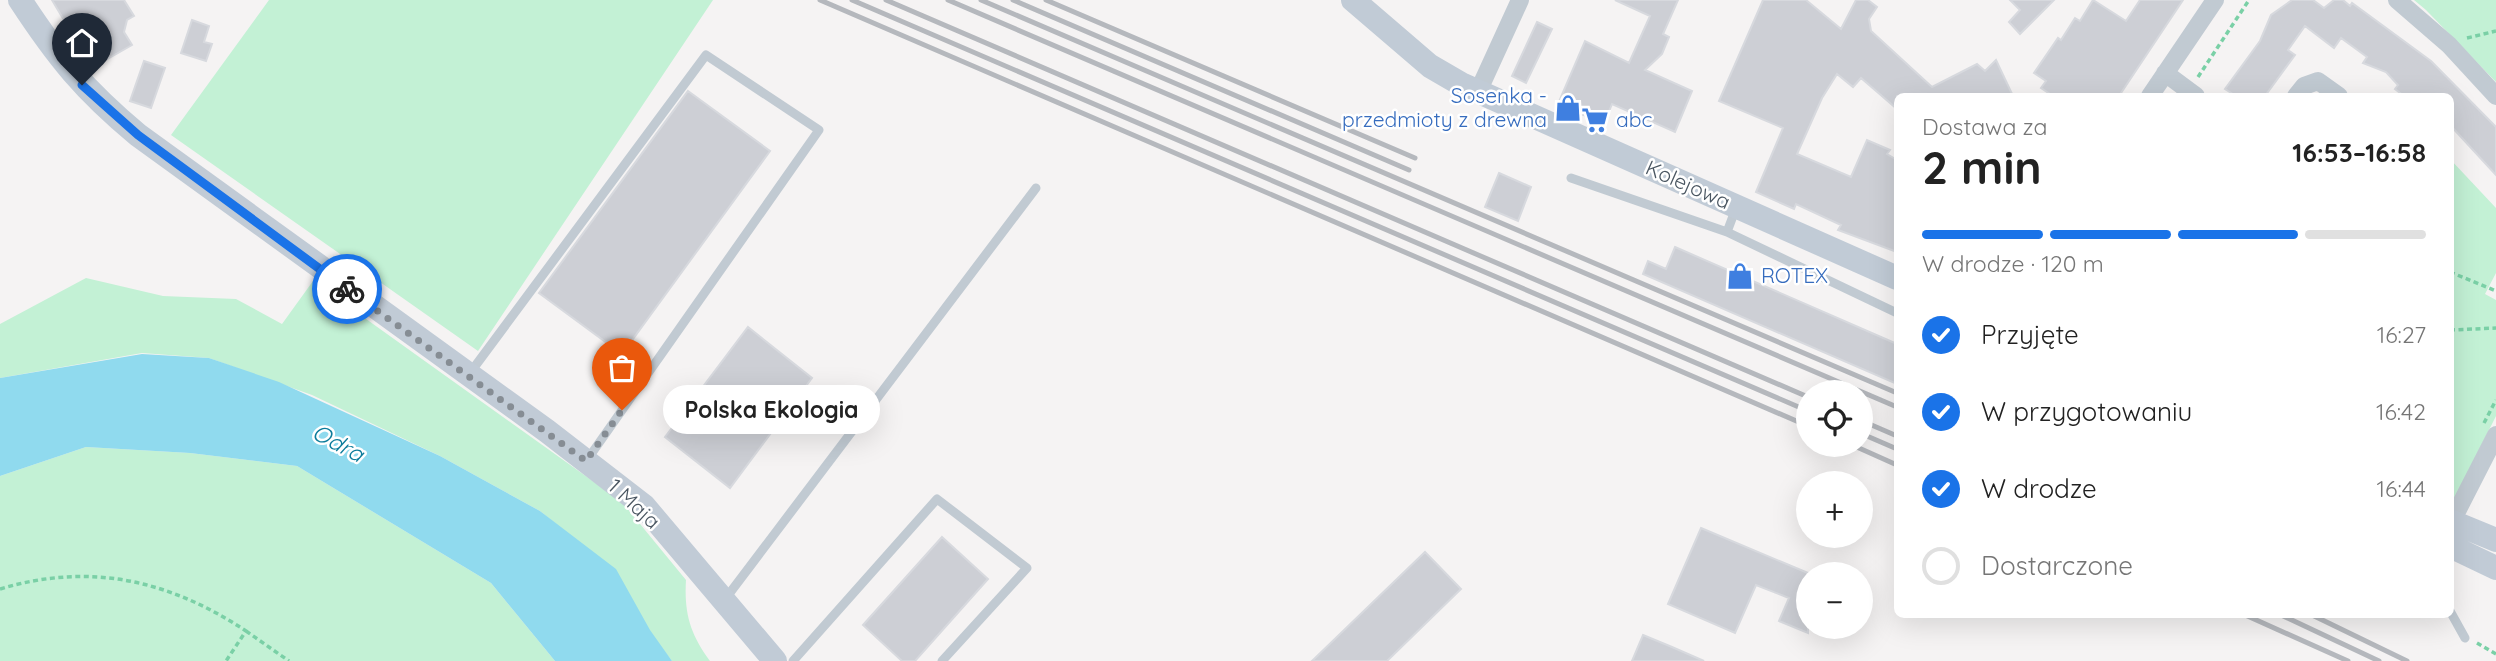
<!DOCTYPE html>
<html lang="pl">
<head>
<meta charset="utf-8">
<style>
	:root { --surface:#fff; --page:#f6f6f6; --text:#222; --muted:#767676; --line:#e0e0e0; --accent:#1a73e8 }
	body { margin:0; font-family:Quicksand,sans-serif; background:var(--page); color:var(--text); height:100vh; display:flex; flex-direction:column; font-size:26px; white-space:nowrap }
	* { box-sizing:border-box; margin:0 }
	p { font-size:23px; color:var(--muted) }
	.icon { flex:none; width:38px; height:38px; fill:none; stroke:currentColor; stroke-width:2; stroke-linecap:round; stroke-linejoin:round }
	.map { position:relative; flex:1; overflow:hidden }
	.panel { position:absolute; left:1894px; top:93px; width:560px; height:525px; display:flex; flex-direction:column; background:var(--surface); border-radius:10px; box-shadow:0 7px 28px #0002 }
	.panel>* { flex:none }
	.tools { position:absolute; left:1796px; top:380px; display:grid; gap:14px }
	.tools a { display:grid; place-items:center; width:77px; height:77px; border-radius:50%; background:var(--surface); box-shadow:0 7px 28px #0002; font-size:35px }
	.pin { position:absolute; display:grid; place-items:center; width:60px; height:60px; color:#fff; margin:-72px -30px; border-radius:50% 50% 50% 0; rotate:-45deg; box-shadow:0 0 7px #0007 }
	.pin .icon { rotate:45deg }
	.courier { position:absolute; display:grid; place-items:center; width:70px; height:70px; margin:-35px; border:5px solid #1a73e8; border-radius:50%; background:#fff; color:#222; box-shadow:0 2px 9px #0007 }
	.bubble { position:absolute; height:49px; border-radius:24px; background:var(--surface); box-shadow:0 7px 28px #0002; font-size:23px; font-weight:800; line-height:49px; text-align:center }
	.head em { font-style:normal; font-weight:800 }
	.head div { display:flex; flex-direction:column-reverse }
	.head { display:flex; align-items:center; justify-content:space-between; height:119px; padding:0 28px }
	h1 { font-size:46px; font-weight:800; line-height:52px }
	.bar { display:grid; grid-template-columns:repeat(4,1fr); gap:10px 7px; align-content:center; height:84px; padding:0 28px }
	.bar i { height:9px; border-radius:5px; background:var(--line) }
	.bar .current { background:var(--accent) }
	.bar p { grid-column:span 4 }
	ol { padding:0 28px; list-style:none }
	li { display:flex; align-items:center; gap:21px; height:77px }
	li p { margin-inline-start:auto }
	li .icon { padding:7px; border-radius:50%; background:var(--accent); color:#fff; stroke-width:4 }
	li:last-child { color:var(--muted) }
	li i { width:38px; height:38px; border:4px solid var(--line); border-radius:50% }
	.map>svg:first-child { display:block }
	.green { fill:#c3f1d5 }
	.water { fill:#90daee }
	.building { fill:#cdcfd5; stroke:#d7d9de; stroke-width:2 }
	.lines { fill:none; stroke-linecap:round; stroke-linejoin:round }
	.path { stroke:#7ad0a6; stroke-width:3.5; stroke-dasharray:5 3.5; stroke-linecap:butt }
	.lane { stroke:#c1cad2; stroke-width:9 }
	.street { stroke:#c1cad2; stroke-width:18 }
	.secondary { stroke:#c1cbd6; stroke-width:24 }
	.rail { stroke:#b5b8bd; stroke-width:5 }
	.done { stroke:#868d94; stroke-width:7; stroke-dasharray:0 12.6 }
	.route { stroke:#1a73e8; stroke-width:9 }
	.labels { text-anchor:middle; stroke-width:5; stroke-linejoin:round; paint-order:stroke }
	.shop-label { font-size:21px; fill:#366cbe; stroke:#fff; text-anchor:start }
	.street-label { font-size:21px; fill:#4a5661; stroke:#fff }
	.water-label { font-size:23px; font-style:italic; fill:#0c7c9b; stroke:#fff }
</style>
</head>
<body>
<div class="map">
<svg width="2496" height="661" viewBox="0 0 2496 661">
	<rect width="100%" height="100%" fill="#f5f3f3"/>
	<path class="green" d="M 269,0 L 713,0 L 478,351 L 171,135 Z
		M 2414,0 L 2496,0 L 2496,82 L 2426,10 Z
		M 2450,159 L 2496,208 L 2496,273 L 2485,294 L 2496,300 L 2496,416 L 2452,504 Z
		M 86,278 L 163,296 L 236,299 L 282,324 L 313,281 L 622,502 L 686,580 C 684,613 690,634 710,661 L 672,661 L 576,540 L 540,511 L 440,456 L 312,395 L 209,358 L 142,353 L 0,378 L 0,324 Z
		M 86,447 L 190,453 L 297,466 L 491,583 L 555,661 L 0,661 L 0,476 Z"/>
	<path class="water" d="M 142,354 L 209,358 L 279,382 L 440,456 L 540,511 L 616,569 L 650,630 L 672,661 L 555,661 L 491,583 L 297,466 L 190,453 L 86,447 L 0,476 L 0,378 Z"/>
	<path class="building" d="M 52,0 L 124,0 L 134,16 L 127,20 L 124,32 L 132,45 L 104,61 L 96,49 L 89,54 L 80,47 Z
		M 1615,0 L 1678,0 L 1663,34 L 1669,37 L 1662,54 L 1645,70 L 1692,91 L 1675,132 L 1612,104 L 1604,124 L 1558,104 L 1585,41 L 1629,63 L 1650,16 Z
		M 1763,0 L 1806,0 L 1841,29 L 1856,0 L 1868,0 L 1877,7 L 1869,19 L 1871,31 L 1932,87 L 1977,64 L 1985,71 L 1996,60 L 2013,96 L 1897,96 L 1897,109 L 1861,78 L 1853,87 L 1837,74 L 1822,98 L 1797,154 L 1851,177 L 1867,140 L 1890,150 L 1887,154 L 1897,160 L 1897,252 L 1838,230 L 1841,225 L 1796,204 L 1794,209 L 1756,192 L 1783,128 L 1719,101 Z
		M 2010,0 L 2054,0 L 2020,34 L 2009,22 L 2020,10 Z
		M 2093,0 L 2126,21 L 2140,0 L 2183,0 L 2119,96 L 2053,96 L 2041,88 L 2046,81 L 2034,73 L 2058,38 L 2061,40 L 2075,18 L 2080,21 Z
		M 2292,0 L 2313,0 L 2324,8 L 2334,0 L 2343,0 L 2350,6 L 2352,3 L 2431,61 L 2496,127 L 2496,175 L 2450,125 L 2450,96 L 2404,96 L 2395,89 L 2398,85 L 2386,72 L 2363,63 L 2367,57 L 2341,38 L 2334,48 L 2305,26 L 2288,50 L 2295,55 L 2265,96 L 2236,96 L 2225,89 L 2260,41 L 2271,15 Z
		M 192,20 L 209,26 L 204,42 L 212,44 L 206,61 L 181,53 Z
		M 1537,22 L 1552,29 L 1526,83 L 1512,76 Z
		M 144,61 L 165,68 L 151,108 L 130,101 Z
		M 688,91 L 770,151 L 622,354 L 539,293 Z
		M 1499,173 L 1531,187 L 1518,221 L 1485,207 Z
		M 1675,247 L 1897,344 L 1897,384 L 1643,274 L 1648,261 L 1666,269 Z
		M 748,327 L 812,378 L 730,488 L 665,437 Z
		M 1701,528 L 1808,573 L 1808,633 L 1779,621 L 1789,598 L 1756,585 L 1735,633 L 1668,604 Z
		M 942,537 L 988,579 L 915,661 L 902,661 L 863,625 Z
		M 1425,552 L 1461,589 L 1387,661 L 1312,661 Z
		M 1643,635 L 1672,647 L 1704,661 L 1632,661 Z"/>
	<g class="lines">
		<path class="path" d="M 2467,38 L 2496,31
			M 2198,77 L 2249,0
			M 2450,272 L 2496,291
			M 2450,330 L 2496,328
			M 2484,423 L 2496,400
			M 0,589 C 90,562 169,580 246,631 L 226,661
			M 246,631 L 289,661
			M 2477,643 L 2496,654"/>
		<path class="lane" d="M 1571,178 L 1727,232
			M 1736,208 L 1727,232 L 1897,313
			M 470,373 L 706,55 L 819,130 L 587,460
			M 726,598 L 1036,188
			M 2450,611 L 2465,638
			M 793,661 L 937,499 L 1027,568 L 942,661"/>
		<path class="street" d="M 2397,0 L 2449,45 L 2496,96
			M 2165,73 L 2196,96
			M 1478,92 L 1520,0
			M 2150,96 L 2215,0
			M 2296,96 L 2304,86 L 2318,81 L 2339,96
			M 2452,521 L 2496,435"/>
		<path class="secondary" d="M 20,0 C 58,58 84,90 138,135 L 547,431 L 644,506 L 775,661
			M 1353,0 L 1430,66 L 1461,84 L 1897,278
			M 2450,521 L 2496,540
			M 2450,546 L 2496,568"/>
		<path class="rail" d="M 820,0 L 1808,426
			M 852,0 L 1808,411
			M 886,0 L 1808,397
			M 948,0 L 1897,407
			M 981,0 L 1897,393
			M 1013,0 L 1409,170
			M 1046,0 L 1415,158
			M 1860,420 L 1897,436
			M 1860,433 L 1897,449
			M 1850,444 L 1897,465
			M 2243,614 L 2348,661
			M 2279,614 L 2379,661
			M 2310,614 L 2407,661"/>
	</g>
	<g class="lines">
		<path class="done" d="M 347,289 L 586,461 L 622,410"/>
		<path class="route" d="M 82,85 L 138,135 L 347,289"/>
	</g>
	<defs>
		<symbol id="shop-bare" viewBox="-9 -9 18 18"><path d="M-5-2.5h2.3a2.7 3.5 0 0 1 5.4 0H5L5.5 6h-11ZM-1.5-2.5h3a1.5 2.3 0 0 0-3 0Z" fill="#3f7fe0" stroke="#fff" stroke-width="2.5" paint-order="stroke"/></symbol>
		<symbol id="supermarket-bare" viewBox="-9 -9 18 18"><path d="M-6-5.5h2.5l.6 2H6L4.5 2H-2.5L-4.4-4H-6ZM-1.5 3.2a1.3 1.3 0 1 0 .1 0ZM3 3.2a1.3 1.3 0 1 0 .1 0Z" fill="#3f7fe0" stroke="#fff" stroke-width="2.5" paint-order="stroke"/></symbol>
	</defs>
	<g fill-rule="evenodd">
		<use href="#shop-bare" x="1549" y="89" width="38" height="38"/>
		<use href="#supermarket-bare" x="1576" y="101" width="38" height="38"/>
		<use href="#shop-bare" x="1721" y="257" width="38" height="38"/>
	</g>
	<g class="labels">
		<g class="shop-label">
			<text x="1547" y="103" text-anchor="end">Sosenka -<tspan x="1547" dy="24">przedmioty z drewna</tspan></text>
			<text x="1616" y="127">abc</text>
			<text x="1761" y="283">ROTEX</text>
		</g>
		<g class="street-label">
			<text transform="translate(1688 185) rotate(24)" y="7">Kolejowa</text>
			<text transform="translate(634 504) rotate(43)" y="7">1 Maja</text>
		</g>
		<g class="water-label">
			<text transform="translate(338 443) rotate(28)" y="8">Odra</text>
		</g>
	</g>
</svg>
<div class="tools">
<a><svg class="icon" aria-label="locate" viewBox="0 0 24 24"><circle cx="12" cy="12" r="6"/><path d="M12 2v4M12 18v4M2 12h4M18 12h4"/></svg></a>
<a>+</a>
<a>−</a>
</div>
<div class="pin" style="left:622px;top:410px;background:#ea580c"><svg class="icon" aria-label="bag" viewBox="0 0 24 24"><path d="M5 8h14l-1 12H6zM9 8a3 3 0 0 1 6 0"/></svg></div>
<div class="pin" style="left:82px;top:85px;background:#1f2937"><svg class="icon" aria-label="home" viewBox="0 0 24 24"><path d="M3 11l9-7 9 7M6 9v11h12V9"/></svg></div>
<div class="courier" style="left:347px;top:289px"><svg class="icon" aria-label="bike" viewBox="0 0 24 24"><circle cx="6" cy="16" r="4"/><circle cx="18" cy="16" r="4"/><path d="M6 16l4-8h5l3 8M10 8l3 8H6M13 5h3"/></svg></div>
<div class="bubble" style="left:663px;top:385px;width:217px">Polska Ekologia</div>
<section class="panel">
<div class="head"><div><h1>2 min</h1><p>Dostawa za</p></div><em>16:53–16:58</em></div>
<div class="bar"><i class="current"></i><i class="current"></i><i class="current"></i><i></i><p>W drodze · 120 m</p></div>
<ol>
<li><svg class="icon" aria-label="check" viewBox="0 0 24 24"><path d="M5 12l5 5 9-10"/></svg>Przyjęte<p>16:27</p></li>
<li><svg class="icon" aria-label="check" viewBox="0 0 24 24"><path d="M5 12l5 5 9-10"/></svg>W przygotowaniu<p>16:42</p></li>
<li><svg class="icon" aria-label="check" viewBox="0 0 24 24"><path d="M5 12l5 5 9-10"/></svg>W drodze<p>16:44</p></li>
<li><i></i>Dostarczone</li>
</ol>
</section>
</div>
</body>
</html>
